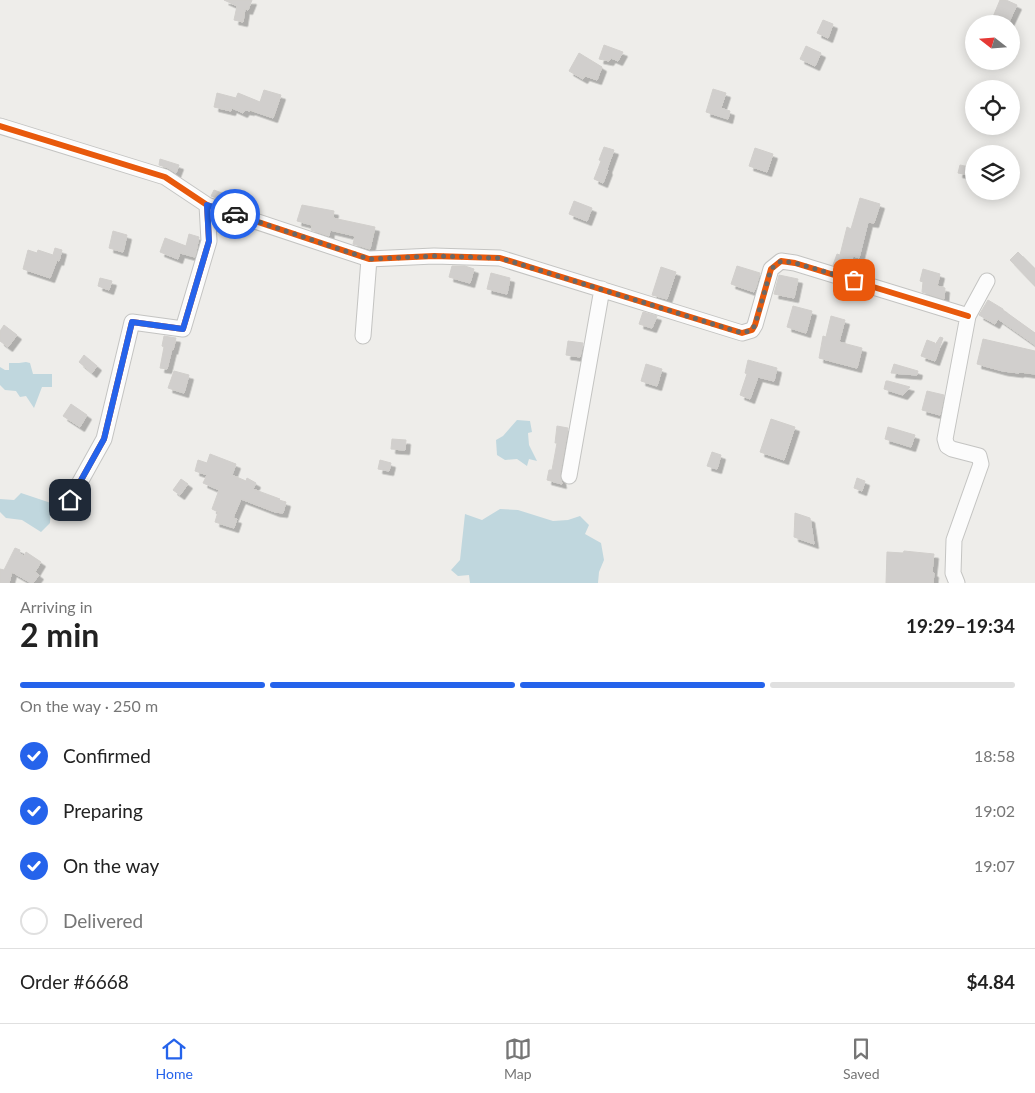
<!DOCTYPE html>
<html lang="en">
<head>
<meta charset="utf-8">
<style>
	:root { --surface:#fff; --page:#f2f2f2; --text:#222; --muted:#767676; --line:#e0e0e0; --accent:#2563eb }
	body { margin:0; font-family:Lato,sans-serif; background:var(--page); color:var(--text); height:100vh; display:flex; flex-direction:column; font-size:19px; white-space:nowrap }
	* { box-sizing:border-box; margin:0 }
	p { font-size:16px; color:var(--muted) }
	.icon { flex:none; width:28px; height:28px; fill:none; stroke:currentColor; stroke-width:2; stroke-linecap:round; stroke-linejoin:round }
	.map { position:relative; height:583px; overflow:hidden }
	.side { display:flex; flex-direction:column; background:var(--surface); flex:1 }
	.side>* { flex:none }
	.needle { width:32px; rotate:287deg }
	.controls { position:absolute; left:965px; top:15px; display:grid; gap:10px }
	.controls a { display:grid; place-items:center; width:55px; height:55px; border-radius:50%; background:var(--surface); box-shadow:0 2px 12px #0003; font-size:25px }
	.pin { position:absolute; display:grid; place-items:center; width:42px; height:42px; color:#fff; margin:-21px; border-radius:10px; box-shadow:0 2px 8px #0006 }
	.courier { position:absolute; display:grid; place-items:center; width:50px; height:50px; margin:-25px; border:4px solid #2563eb; border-radius:50%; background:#fff; color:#222; box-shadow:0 1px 6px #0007 }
	.overview em { font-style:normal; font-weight:700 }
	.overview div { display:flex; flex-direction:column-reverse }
	.overview { display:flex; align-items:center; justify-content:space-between; height:85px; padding:0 20px }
	h1 { font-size:32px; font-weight:700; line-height:38px }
	.bar { display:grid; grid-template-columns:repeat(4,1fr); gap:8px 5px; align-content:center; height:60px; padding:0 20px }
	.bar i { height:6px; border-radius:4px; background:var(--line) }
	.bar .active { background:var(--accent) }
	.bar p { grid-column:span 4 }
	.line { display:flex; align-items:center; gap:12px; padding:0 20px; border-top:1px solid var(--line) }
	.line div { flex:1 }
	ol { padding:0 20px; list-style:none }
	li { display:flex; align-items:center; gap:15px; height:55px }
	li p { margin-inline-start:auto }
	li .icon { padding:5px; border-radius:50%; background:var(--accent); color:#fff; stroke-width:4 }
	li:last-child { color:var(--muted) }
	li i { width:28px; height:28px; border:2px solid var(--line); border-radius:50% }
	.tab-bar { display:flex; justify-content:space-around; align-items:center; height:70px; border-top:1px solid var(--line); background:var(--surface); font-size:14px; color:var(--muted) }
	.tab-bar a { display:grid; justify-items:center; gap:2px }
	.tab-bar .active { color:var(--accent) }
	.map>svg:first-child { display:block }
	.water { fill:#c0d7de }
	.building { fill:#d1cfcd; stroke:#d1cfcc; filter:url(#shadow) }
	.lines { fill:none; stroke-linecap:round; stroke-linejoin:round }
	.minor-casing { stroke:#c4c4c2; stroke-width:17 }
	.minor { stroke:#fcfcfc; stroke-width:15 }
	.cycleway-casing { stroke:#fff; stroke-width:9 }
	.cycleway { stroke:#e8590c; stroke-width:6 }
	.done { stroke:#696867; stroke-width:5; stroke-dasharray:0 9 }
	.route { stroke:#2563eb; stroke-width:6 }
</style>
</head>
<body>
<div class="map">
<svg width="1035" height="583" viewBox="0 0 1035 583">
	<defs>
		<filter id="shadow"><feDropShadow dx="4.5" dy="4.5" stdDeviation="0" flood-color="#0004"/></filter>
	</defs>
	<rect width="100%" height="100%" fill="#eeedea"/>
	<path class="water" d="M 26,362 L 30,363 L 33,374 L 52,374 L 52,387 L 42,387 L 34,408 L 26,396 L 20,397 L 16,391 L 5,390 L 0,385 L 0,367 L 5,370 L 9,370 L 9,363 L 19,363 Z
		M 517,420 L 530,421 L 532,432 L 528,433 L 529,445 L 537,461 L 529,459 L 527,466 L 517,459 L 505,460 L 497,455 L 496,440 L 503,436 Z
		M 21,493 L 51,503 L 50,523 L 41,532 L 22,520 L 6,518 L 0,512 L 0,499 L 14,500 Z
		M 500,509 L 518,510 L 553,521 L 568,520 L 580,516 L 589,525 L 585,534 L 601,543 L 604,560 L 599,572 L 598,583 L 470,583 L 469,575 L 458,576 L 451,570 L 460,560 L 465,514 L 482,520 Z"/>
	<path class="building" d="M 224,0 L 252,0 L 248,10 L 245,9 L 243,22 L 234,20 L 237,6 Z
		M 1000,0 L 1006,0 L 1017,5 L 1008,24 L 990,24 Z
		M 823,20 L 833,24 L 828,38 L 817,33 Z
		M 604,45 L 623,52 L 618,61 L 611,58 L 609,61 L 599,59 Z
		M 806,46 L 821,53 L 815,66 L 800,59 Z
		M 579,53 L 602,67 L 597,80 L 585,76 L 583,79 L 569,71 Z
		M 713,89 L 726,93 L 721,108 L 730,111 L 728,119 L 706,112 Z
		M 264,90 L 281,95 L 273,118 L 250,110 L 250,111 L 245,110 L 243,113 L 232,108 L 231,111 L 214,107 L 217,93 L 236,98 L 238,93 L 260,102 Z
		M 604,147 L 614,150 L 607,169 L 608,170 L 603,183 L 594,179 L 601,161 L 599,160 Z
		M 755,148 L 773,154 L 767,172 L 749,166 Z
		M 160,159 L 179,165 L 176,173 L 168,168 L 159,165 Z
		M 960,165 L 974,168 L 974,176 L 958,173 Z
		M 214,190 L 238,199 L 236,205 L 211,196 Z
		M 860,198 L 880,204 L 874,223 L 868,222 L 859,258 L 853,256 L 850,266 L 842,263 L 841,267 L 833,265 L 837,254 L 840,255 L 847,227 L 851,229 Z
		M 574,201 L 592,208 L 587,221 L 569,214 Z
		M 302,205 L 334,211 L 333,218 L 375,227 L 370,249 L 353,244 L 355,236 L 330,230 L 329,236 L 311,230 L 312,225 L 297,221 Z
		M 113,231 L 127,235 L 123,252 L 109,248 Z
		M 189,234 L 199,237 L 195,257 L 180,253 L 178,259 L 160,252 L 165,238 L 186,246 Z
		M 55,248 L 62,250 L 59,261 L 57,260 L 50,278 L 23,269 L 28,250 L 37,253 L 38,250 L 53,255 Z
		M 1018,252 L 1035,269 L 1035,286 L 1010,260 Z
		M 452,266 L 465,266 L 474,269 L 470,283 L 449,277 Z
		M 737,266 L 760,273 L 755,290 L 754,290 L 754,292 L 731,284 Z
		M 661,267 L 676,272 L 667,299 L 652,295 Z
		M 923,269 L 940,274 L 937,286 L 945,288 L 944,299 L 922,292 L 923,282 L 920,281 Z
		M 491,273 L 510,278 L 507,294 L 487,289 Z
		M 779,275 L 798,279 L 794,298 L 774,294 Z
		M 100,278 L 112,281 L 109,290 L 98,286 Z
		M 988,300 L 1003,309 L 1003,310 L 1035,333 L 1035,345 L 998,319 L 995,324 L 979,315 Z
		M 793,306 L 812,311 L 806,333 L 787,327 Z
		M 643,312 L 657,316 L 652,328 L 639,324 Z
		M 831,316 L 845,320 L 839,342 L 862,348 L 857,368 L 819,358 L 823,336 L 826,337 Z
		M 4,325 L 17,335 L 8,347 L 0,341 L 0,331 Z
		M 164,336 L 176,338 L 173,350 L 172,349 L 167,369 L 160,368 L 164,347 L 162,346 Z
		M 940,337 L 943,338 L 935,361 L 921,356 L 927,340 L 935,343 L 935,345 Z
		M 983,339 L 1035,351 L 1035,374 L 1020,372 L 1019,373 L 1003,371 L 977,364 Z
		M 568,341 L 583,343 L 580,357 L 566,355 Z
		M 84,355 L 97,366 L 92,373 L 79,362 Z
		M 748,360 L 777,368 L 774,381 L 758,377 L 750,399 L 740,395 L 747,374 L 745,373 Z
		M 646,364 L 662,369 L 657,386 L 641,381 Z
		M 894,364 L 918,371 L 917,375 L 891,373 Z
		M 174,371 L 189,375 L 184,393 L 168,388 Z
		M 886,381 L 888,381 L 910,387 L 903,395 L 884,389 Z
		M 927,391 L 944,395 L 940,415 L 922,410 Z
		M 71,404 L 87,415 L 80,427 L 63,416 Z
		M 771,419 L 795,427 L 784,460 L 760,452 Z
		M 557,426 L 568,428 L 560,474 L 562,484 L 547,480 L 549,470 L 552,470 L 557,443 L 555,443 Z
		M 888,427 L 915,435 L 911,447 L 885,439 Z
		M 392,439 L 406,440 L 405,450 L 391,449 Z
		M 712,452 L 721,455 L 717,469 L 707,466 Z
		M 210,454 L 236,464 L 232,475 L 246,481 L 247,478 L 256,483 L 253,489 L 280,499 L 279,500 L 286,502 L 283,513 L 275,512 L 241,499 L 233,518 L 237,519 L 234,528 L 215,522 L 218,512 L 212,509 L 219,490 L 203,483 L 207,475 L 195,471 L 198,460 L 207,463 Z
		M 380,460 L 391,463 L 389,471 L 378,469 Z
		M 857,478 L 865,481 L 862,491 L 854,488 Z
		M 181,479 L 188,484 L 180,495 L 173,490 Z
		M 795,513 L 810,518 L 814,544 L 794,537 Z
		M 15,548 L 20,550 L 19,553 L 24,556 L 26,552 L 41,562 L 35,572 L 39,575 L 33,583 L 31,583 L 12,572 L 9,583 L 0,583 L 0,569 L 4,570 Z
		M 904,551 L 934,554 L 932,572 L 934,573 L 933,583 L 886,583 L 887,552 L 903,553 Z"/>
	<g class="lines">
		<defs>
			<path id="minor" d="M 0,126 L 165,177 L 207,205 L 369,259 L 434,256 L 500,258 L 742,333 L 752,330 L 755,325 L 771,269 L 781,261 L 795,263 L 968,316
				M 363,336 L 369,259
				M 569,476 L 602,289
				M 70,500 L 104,439 L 132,322 L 183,329 L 209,241 L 207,205
				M 957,583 L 953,573 L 954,540 L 981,464 L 979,456 L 952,449 L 947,446 L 945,439 L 968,316 L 987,281"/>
		</defs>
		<use href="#minor" class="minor-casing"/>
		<use href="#minor" class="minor"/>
		<defs>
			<path id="cycleway" d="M 0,126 L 165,177 L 207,205 L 369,259 L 434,256 L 500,258 L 742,333 L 752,330 L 755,325 L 771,269 L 781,261 L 795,263 L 968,316
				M 70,500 L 104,439 L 132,322 L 183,329 L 209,241 L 207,205"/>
		</defs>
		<use href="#cycleway" class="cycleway-casing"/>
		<use href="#cycleway" class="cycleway"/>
	</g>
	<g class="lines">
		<path class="done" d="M 235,214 L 369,259 L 434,256 L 500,258 L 742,333 L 752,330 L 755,325 L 771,269 L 781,261 L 795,263 L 854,280"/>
		<path class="route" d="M 70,500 L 104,439 L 132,322 L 183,329 L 209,241 L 207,205 L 235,214"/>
	</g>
</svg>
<div class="controls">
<a><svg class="needle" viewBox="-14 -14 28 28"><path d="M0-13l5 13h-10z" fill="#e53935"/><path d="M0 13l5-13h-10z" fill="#767676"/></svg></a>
<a><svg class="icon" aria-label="locate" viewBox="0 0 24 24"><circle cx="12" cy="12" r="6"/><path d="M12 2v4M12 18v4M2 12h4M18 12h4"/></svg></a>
<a><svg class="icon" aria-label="layers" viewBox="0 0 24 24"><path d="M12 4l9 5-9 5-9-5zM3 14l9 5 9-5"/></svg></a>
</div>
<div class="pin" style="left:854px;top:280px;background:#ea580c"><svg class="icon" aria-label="bag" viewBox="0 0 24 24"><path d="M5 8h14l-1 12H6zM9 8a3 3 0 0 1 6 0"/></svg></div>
<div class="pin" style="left:70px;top:500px;background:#1f2937"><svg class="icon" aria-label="home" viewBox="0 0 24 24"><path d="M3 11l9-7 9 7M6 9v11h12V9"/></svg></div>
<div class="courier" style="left:235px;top:214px"><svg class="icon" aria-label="car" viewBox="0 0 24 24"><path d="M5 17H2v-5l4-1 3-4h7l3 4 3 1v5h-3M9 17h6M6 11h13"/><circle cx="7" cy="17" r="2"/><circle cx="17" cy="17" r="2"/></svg></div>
</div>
<section class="side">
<div class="overview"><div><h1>2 min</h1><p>Arriving in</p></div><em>19:29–19:34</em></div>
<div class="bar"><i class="active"></i><i class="active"></i><i class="active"></i><i></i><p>On the way · 250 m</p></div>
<ol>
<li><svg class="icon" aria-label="check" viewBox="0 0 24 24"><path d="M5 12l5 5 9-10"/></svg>Confirmed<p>18:58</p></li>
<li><svg class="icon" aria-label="check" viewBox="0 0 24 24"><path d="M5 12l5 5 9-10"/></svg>Preparing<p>19:02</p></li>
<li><svg class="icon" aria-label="check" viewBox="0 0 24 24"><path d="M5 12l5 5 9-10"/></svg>On the way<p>19:07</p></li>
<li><i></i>Delivered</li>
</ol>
<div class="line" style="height:65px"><div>Order #6668</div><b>$4.84</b></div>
</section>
<nav class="tab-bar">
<a class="active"><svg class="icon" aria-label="home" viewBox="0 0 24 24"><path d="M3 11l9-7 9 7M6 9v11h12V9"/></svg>Home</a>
<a><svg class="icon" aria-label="map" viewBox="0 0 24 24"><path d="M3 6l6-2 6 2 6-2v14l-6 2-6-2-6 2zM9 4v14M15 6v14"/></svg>Map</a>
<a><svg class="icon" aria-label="saved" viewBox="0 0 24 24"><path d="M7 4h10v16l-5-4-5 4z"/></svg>Saved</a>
</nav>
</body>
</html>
